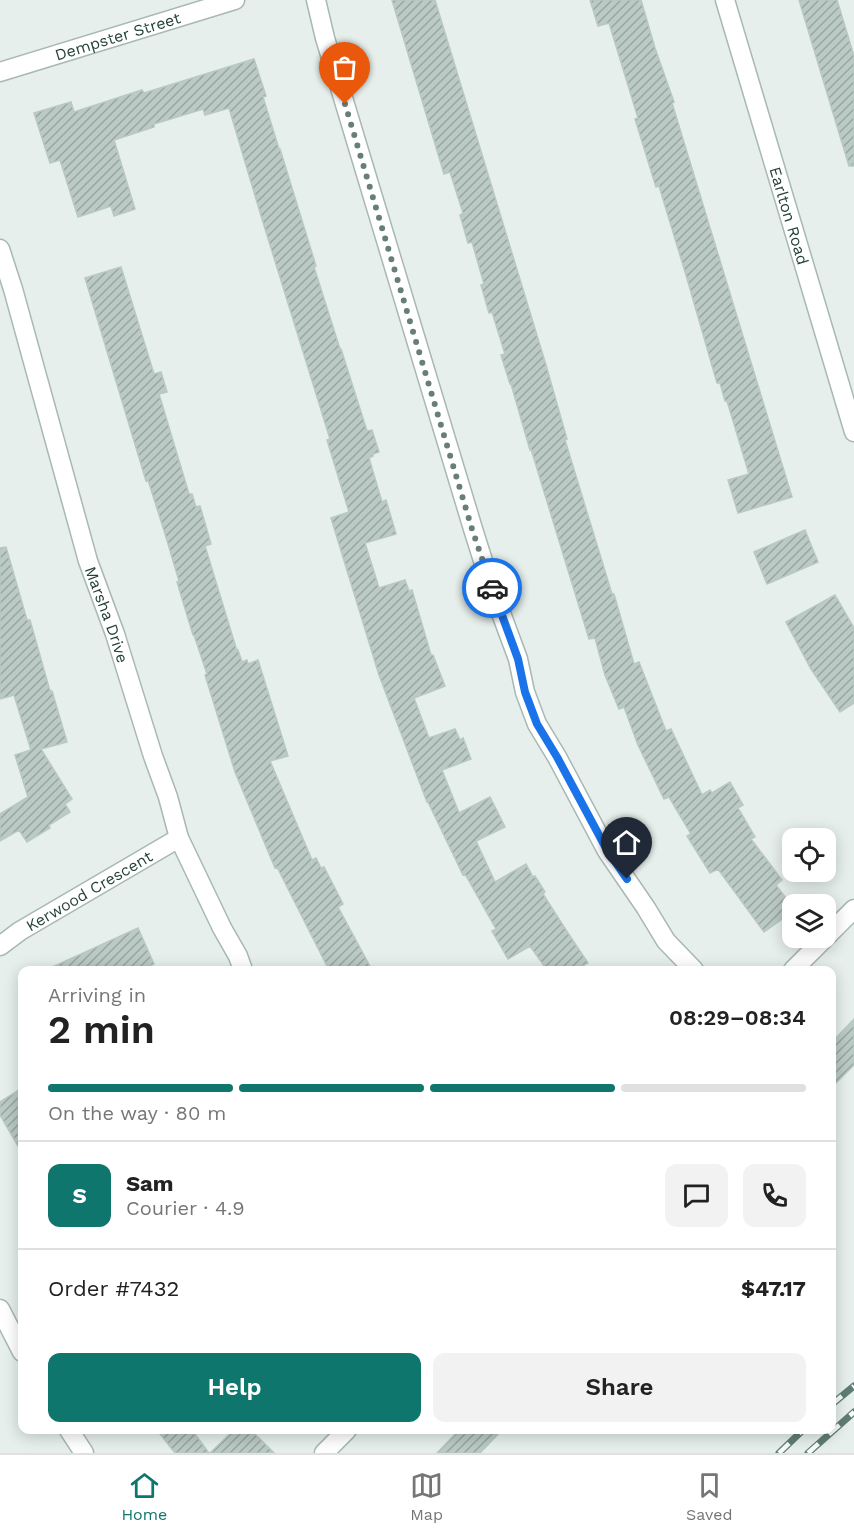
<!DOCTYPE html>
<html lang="en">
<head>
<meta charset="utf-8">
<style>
	:root { --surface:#fff; --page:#f2f2f2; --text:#222; --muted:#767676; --line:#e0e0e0; --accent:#0f766e }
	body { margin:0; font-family:"Work Sans",sans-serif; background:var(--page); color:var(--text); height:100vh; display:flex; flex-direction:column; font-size:22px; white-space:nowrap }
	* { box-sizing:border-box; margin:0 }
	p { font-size:20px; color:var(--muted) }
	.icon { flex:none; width:33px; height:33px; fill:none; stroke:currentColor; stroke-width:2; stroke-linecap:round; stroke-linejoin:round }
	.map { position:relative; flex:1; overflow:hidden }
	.sheet { position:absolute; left:18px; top:966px; width:818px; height:468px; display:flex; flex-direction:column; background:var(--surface); border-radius:12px; box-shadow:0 3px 15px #0003 }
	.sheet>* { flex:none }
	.tools { position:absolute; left:782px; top:828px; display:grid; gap:12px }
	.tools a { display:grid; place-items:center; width:54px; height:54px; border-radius:12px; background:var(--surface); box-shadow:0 3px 15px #0003; font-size:30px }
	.pin { position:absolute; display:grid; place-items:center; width:51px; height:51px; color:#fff; margin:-62px -26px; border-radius:50% 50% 50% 0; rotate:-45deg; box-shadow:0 0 6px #0007 }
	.pin .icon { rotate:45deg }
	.courier { position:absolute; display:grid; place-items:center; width:60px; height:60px; margin:-30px; border:4px solid #1a73e8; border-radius:50%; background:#fff; color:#222; box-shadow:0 2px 8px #0007 }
	.overview em { font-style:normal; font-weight:600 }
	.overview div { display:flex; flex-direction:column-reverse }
	.overview { display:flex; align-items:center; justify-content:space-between; height:102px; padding:0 30px }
	h1 { font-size:39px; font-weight:600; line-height:45px }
	.bar { display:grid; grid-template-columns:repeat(4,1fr); gap:9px 6px; align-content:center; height:72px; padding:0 30px }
	.bar i { height:8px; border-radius:4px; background:var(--line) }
	.bar .active { background:var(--accent) }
	.bar p { grid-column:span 4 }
	.line { display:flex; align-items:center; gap:15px; padding:0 30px; border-top:2px solid var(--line) }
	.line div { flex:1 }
	.round { display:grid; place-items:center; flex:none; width:63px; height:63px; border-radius:12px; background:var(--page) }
	.action { display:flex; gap:12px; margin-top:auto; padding:12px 30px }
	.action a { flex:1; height:69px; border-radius:12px; background:var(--accent); color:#fff; font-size:24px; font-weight:600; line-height:69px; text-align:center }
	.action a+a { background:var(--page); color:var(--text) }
	.dock { display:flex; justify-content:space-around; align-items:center; height:84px; border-top:2px solid var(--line); background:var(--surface); font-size:16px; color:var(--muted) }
	.dock a { display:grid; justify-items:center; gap:3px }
	.dock .active { color:var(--accent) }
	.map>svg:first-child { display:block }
	.building { fill:url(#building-hatch); stroke:#b8c9c2; stroke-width:1.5 }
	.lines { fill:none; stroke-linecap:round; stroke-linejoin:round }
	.minor-casing { stroke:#a8b8b2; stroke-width:21 }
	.minor { stroke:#fff; stroke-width:18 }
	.rail-casing { stroke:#5f7d75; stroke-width:7 }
	.rail { stroke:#f7fbf9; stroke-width:4.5; stroke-dasharray:14; stroke-linecap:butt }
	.done { stroke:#687f78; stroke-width:6; stroke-dasharray:0 10.8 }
	.route { stroke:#1a73e8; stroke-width:8 }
	.labels { text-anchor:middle; stroke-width:4.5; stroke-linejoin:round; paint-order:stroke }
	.street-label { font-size:16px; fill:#24423a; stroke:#f7fbf9 }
</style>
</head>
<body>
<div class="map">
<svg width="854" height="1453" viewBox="0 0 854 1453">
	<defs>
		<pattern id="building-hatch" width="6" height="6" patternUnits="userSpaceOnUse" patternTransform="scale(1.5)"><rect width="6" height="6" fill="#bbcac4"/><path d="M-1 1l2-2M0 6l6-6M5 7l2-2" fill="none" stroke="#98a6a0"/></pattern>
	</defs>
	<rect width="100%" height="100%" fill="#e6efeb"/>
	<path class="building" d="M 392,0 L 435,0 L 546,365 L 567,439 L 565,440 L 590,522 L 612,594 L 614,594 L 634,664 L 639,662 L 666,731 L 671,729 L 702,795 L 710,790 L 712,793 L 730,782 L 743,805 L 738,808 L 755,837 L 751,839 L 782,880 L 776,885 L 792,906 L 792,912 L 764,932 L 718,869 L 710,873 L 687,836 L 691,834 L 669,797 L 664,799 L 638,745 L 624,707 L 619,709 L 605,675 L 595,638 L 589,639 L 531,449 L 530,450 L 511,384 L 510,384 L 501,355 L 505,354 L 492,312 L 489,313 L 481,285 L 484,284 L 472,242 L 468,243 L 460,215 L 463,213 L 450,172 L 444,174 Z
		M 590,0 L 641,0 L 655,48 L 674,102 L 672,103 L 792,497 L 738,513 L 728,480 L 749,474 L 727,401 L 725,401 L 720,383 L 717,383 L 686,275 L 659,186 L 656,187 L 635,119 L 638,118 L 609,23 L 598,26 Z
		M 799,0 L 837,0 L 854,56 L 854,166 L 849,166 Z
		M 254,59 L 266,96 L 263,97 L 279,149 L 280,149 L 316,266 L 314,267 L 340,349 L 341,349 L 367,431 L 372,430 L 379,452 L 373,454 L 373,456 L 369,458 L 382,502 L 386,500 L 396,534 L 365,543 L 379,588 L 405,580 L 409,591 L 412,590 L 431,655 L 433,655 L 445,686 L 414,698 L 429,738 L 455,729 L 460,740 L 463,738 L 471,759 L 442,770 L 459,813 L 490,797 L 505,827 L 476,841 L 495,882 L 526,864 L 533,877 L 535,876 L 545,892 L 543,894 L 566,930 L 588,963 L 575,970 L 547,970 L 530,946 L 508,959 L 492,931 L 496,929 L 465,874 L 463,875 L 428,802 L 427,802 L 379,675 L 331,518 L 349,512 L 327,440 L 330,439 L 262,219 L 229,108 L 205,115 L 203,109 L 154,124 L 154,127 L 114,140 L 135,209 L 114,216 L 111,206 L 78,217 L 60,160 L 50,163 L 34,113 L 71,102 L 74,112 L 142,90 L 144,93 Z
		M 121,267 L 154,374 L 161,372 L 167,392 L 159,394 L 189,494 L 192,494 L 196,507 L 200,506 L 211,544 L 205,546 L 237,651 L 238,650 L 242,662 L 247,660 L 248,664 L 258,660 L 288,756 L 270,761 L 312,860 L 316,858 L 321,868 L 324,867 L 343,904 L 338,907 L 372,970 L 329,970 L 277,867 L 275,868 L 235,772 L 205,675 L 207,674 L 194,635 L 193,635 L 177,582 L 179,581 L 166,537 L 148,480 L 146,481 L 85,278 Z
		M 805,530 L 818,562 L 767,584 L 754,552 Z
		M 6,547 L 27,620 L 30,620 L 50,691 L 52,691 L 67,742 L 41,749 L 72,799 L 65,804 L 70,812 L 49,825 L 50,828 L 27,842 L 19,830 L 0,841 L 0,814 L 28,797 L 15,755 L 31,750 L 14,695 L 0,699 L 0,548 Z
		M 835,595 L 854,628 L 854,703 L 840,712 L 811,669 L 786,622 Z
		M 138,928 L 154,964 L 139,970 L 46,970 Z
		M 854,1019 L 854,1065 L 831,1088 L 831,1043 Z
		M 22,1088 L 22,1153 L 0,1115 L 0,1102 Z
		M 157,1430 L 192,1430 L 209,1453 L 175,1453 Z
		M 234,1430 L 251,1430 L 274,1453 L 210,1453 Z
		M 459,1430 L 502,1430 L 480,1453 L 437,1453 Z"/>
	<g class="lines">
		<defs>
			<g id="minor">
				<path d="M 316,0 L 325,38 L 473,529 L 491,586 L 518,659 L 525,692 L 537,724 L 557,757 L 607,851 L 646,908 L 666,941 L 694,970"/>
				<path id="s1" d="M 725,0 L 854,432"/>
				<path id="s2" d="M 0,72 L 235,0"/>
				<path id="s3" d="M 0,249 L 13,289 L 88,561 L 115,634 L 153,756 L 168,797 L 179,838 L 222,928 L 238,956 L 243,970"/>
				<path id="s4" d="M 0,946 L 20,931 L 179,838"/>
				<path d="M 793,970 L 854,909"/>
				<path d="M 0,1309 L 22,1352"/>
				<path d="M 69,1430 L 84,1453"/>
				<path d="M 324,1453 L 347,1430"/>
			</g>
		</defs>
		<use href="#minor" class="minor-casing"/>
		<use href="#minor" class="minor"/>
		<defs>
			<path id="rail" d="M 831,1405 L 854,1386
				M 779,1453 L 803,1430
				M 808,1453 L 854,1412"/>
		</defs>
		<use href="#rail" class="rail-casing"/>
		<use href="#rail" class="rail"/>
	</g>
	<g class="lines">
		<path class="done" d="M 345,104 L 472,529 L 492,588"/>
		<path class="route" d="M 492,588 L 518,659 L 525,692 L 537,724 L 557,757 L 607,850 L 627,879"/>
	</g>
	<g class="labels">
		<g class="street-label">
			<text dy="6" stroke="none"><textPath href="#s2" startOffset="123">Dempster Street</textPath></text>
			<text dy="6" stroke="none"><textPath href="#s1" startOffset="225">Earlton Road</textPath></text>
			<text dy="6" stroke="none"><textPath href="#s3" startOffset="381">Marsha Drive</textPath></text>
			<text dy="6" stroke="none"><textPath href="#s4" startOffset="105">Kerwood Crescent</textPath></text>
		</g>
	</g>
</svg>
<div class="tools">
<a><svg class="icon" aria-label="locate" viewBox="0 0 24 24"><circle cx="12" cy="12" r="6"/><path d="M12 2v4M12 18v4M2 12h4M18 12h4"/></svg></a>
<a><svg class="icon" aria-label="layers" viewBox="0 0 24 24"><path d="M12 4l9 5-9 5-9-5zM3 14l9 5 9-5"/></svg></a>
</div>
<div class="pin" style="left:345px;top:104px;background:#ea580c"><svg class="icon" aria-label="bag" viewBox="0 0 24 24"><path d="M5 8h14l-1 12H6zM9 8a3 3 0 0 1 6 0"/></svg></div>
<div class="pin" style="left:627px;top:879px;background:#1f2937"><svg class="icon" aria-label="home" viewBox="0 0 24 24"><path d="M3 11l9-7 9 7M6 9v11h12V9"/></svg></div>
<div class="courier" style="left:492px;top:588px"><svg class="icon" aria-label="car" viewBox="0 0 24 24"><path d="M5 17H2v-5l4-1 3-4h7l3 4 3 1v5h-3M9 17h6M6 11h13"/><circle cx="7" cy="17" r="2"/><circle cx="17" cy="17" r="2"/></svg></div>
<section class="sheet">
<div class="overview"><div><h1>2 min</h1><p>Arriving in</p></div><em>08:29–08:34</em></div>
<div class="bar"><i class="active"></i><i class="active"></i><i class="active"></i><i></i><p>On the way · 80 m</p></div>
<div class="line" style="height:108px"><b class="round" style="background:var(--accent);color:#fff">S</b><div><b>Sam</b><p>Courier · 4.9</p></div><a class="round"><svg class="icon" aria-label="chat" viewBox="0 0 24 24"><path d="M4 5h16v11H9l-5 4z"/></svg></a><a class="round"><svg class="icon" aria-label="phone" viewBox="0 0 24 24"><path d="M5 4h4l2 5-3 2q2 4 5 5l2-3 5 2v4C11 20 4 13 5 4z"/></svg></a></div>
<div class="line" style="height:78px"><div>Order #7432</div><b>$47.17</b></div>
<div class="action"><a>Help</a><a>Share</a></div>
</section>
</div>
<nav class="dock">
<a class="active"><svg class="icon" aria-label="home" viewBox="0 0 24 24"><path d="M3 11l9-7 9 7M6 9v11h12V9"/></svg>Home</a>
<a><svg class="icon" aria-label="map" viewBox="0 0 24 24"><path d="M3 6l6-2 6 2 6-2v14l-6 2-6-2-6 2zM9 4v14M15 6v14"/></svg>Map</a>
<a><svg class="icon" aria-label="saved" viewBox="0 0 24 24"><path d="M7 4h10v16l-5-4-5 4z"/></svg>Saved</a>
</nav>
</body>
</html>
